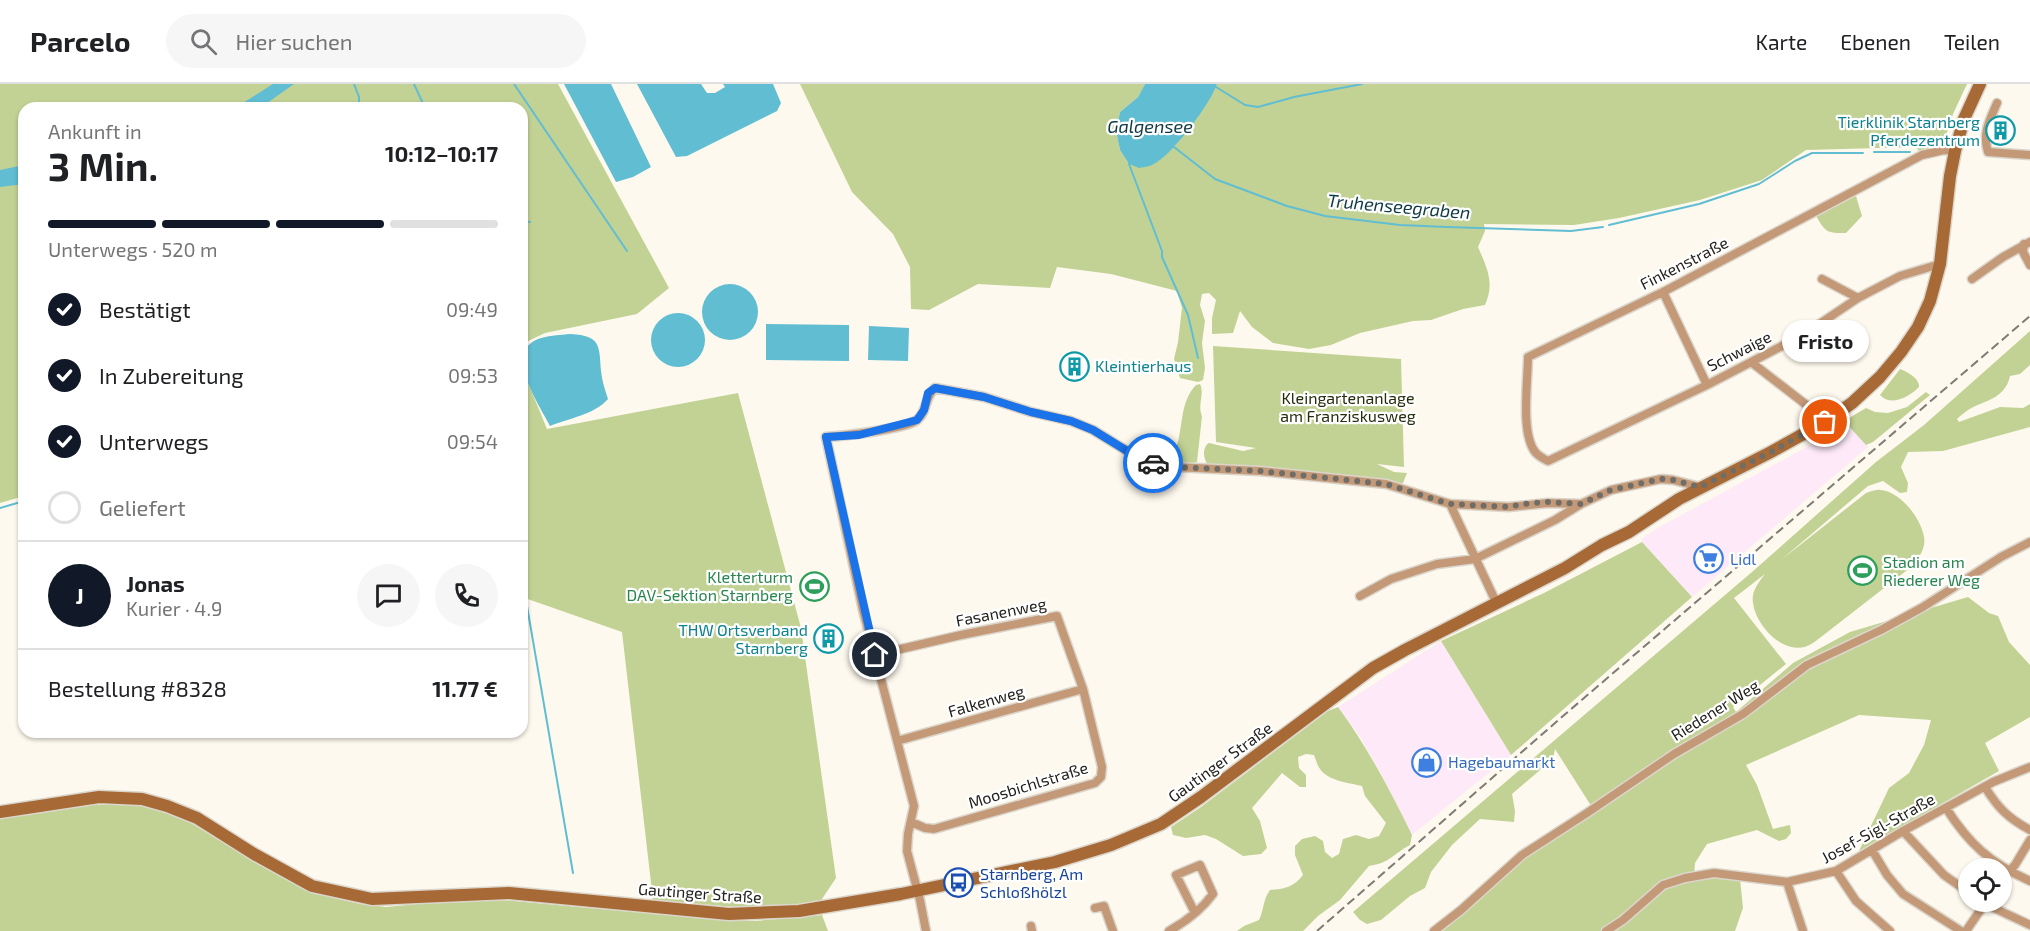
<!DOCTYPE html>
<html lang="de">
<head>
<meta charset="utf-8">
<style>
	:root { --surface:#fff; --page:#f6f6f6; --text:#202124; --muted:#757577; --line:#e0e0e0; --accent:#111827 }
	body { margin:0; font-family:"Exo 2",sans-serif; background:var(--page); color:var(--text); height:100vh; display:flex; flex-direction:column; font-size:22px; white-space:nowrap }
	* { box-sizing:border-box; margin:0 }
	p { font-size:20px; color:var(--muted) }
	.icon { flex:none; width:33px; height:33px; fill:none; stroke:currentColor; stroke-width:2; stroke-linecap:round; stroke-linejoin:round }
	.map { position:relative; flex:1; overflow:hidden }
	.sheet { position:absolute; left:18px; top:18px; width:510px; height:636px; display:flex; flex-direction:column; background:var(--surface); border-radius:18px; box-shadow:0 2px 4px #0004 }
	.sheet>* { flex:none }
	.controls { position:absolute; left:1958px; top:774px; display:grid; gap:12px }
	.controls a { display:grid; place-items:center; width:54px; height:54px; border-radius:50%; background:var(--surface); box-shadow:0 2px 4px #0004; font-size:30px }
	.pin { position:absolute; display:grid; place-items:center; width:51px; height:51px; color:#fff; margin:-26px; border:3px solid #fff; border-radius:50%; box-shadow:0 2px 6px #0007 }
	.courier { position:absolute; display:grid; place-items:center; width:60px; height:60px; margin:-30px; border:4px solid #1a73e8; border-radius:50%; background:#fff; color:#222; box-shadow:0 2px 8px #0007 }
	.bubble { position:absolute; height:42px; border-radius:21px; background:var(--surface); box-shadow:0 2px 4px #0004; font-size:20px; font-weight:700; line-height:42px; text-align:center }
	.headline em { font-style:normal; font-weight:700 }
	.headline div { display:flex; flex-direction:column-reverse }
	.headline { display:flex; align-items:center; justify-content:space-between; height:102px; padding:0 30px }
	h1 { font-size:39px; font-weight:700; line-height:45px }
	.bar { display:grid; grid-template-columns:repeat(4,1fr); gap:9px 6px; align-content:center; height:72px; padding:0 30px }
	.bar i { height:8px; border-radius:4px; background:var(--line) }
	.bar .current { background:var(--accent) }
	.bar p { grid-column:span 4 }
	.line { display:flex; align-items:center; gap:15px; padding:0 30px; border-top:2px solid var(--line) }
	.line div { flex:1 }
	.round { display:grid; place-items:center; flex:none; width:63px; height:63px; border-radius:32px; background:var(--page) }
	ol { padding:0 30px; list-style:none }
	li { display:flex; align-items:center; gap:18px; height:66px }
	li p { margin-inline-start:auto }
	li .icon { padding:6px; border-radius:50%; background:var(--accent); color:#fff; stroke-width:4 }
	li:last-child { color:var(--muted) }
	li i { width:33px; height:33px; border:3px solid var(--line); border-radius:50% }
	header { display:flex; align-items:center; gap:36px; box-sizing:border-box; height:84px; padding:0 30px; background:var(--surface); border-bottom:2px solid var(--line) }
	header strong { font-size:28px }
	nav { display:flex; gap:33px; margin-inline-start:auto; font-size:21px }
	.search { width:420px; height:54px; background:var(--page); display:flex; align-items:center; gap:15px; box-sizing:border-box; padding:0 21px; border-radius:33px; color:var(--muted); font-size:22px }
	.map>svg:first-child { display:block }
	.commercial { fill:#fde9f8 }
	.green { fill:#c2d294 }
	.water { fill:#61bdd2 }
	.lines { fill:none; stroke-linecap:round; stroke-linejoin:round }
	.stream { stroke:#61bdd2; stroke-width:2 }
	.minor-casing { stroke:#dbd6cc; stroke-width:11 }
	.secondary-casing { stroke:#dbd6cc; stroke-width:15 }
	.minor { stroke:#c49978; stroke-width:8 }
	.secondary { stroke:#a76935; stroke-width:12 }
	.rail { stroke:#7e7b74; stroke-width:2; stroke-dasharray:9 4.5; stroke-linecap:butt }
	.done { stroke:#706d66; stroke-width:6; stroke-dasharray:0 10.8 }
	.route { stroke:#1a73e8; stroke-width:8 }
	.labels { text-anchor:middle; stroke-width:4.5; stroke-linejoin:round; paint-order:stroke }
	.culture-label { font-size:16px; fill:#0d838f; stroke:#fff; text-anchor:end }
	.street-label { font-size:16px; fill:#23211c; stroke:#fff }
	.park-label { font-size:16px; fill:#262c0e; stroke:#fff }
	.shop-label { font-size:16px; fill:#366cbe; stroke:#fff; text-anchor:start }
	.leisure-label { font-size:16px; fill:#27864d; stroke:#fff; text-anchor:start }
	.transit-label { font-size:16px; fill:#164399; stroke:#fff; text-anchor:start }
	.water-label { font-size:18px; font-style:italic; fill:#0e3a43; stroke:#fff }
</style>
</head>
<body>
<header>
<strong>Parcelo</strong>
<div class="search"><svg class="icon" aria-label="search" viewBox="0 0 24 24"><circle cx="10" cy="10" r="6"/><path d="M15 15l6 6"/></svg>Hier suchen</div>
<nav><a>Karte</a><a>Ebenen</a><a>Teilen</a></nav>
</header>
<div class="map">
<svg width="2030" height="847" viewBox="0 0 2030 847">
	<rect width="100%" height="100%" fill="#fef9ee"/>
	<path class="commercial" d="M 1844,337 L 1868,363 L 1692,513 L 1642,458 L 1642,454 L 1663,441 L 1805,364 L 1822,354 Z
		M 1441,557 L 1511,671 L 1412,751 L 1379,686 L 1360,653 L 1338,623 Z"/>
	<path class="green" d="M 0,0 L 558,0 L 669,204 L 637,230 L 545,249 L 522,260 L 522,24 L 24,24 L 24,412 L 0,419 Z
		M 800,0 L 1145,0 L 1138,13 L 1120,28 L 1116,47 L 1120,66 L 1129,80 L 1174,63 L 1197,34 L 1217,0 L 1967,0 L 1953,30 L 1943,60 L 1922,71 L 1916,63 L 1806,66 L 1762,96 L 1700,116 L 1619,134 L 1574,141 L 1484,140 L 1485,147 L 1478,163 C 1487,184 1495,199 1485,221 L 1463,225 L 1431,236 L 1413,237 L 1360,249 L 1331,261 L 1309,265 L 1273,259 L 1252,243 L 1240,227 L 1233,249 L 1212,250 L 1212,234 L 1216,216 L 1209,209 L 1202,210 L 1200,221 L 1205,237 L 1202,259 L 1205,284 L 1203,296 L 1198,298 L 1180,294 L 1174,275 L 1178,258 L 1182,224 L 1177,207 L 1111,190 L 1057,183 L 1050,204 L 978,200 L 929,226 L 911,225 L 910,183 L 893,150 L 852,108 Z
		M 1856,112 L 1862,132 L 1846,149 C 1827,149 1826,149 1816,132 Z
		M 2030,247 L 2030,281 L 2020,290 L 2010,292 C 2005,315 1985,316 1968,326 C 1964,329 1960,332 1957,335 L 1959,338 L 2000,323 L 2023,324 L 2030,320 L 2030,343 L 1943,367 L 1908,368 L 1901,383 L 1908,399 L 1907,408 L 1900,409 L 1883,397 L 1868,402 L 1781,476 L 1866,409 C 1870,408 1876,405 1880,406 C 1900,407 1921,434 1924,453 C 1926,463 1920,471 1915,480 L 1821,553 C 1817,556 1811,561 1805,563 C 1781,569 1756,541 1753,519 C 1751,507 1759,498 1765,490 L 1734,514 L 1786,580 L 1733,623 L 1736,628 L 1793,579 L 1850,548 L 1968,513 L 1989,529 L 1998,532 L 2009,558 L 2030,581 L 2030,633 L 1985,659 L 1999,687 L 1859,767 L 1889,704 L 1909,689 L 1924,661 L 1931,636 L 1859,631 L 1746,681 L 1757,701 L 1773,745 L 1790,741 L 1791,749 L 1786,755 L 1779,757 L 1757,746 L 1707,760 L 1695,779 L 1694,793 L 1711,790 L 1740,795 L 1743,824 L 1735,847 L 1440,847 L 1464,830 L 1522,774 L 1595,728 L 1555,665 L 1553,675 L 1512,710 L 1515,727 L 1514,738 L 1480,735 L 1452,761 L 1431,788 L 1425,804 L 1410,812 L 1381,836 L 1367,840 L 1360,836 L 1353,828 L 1752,488 L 1876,378 L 1924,341 Z
		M 1213,262 L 1401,275 L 1404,383 L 1377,380 L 1394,388 L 1407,389 L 1403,399 L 1365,397 L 1208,381 C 1203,375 1202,363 1209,359 L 1243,367 L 1256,364 L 1216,358 Z
		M 522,284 L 547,345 L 738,309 L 801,544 L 836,794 L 820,818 L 757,825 L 653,816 L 622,548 L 522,513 Z
		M 1900,285 C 1908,288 1920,295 1919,303 C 1909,313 1891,323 1880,311 Z
		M 1200,300 C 1205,310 1197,321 1202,332 L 1197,378 C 1188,381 1182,379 1175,373 C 1174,366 1178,360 1179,353 C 1183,334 1182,316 1196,301 Z
		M 1926,308 L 1930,311 L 1873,358 L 1866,361 L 1844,337 L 1866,324 L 1875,328 L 1888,329 L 1907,323 Z
		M 1642,458 L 1692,513 L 1511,671 L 1441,557 L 1544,509 Z
		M 1338,623 C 1368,664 1390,706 1412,751 L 1410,761 C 1393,770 1390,779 1369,782 L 1340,816 L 1318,832 L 1303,847 L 1237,847 L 1244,842 L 1259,836 C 1264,826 1263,815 1270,806 C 1284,805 1294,803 1303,791 L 1295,771 L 1295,762 L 1302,755 L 1315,752 L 1323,757 L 1325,768 L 1332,774 L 1339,770 L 1343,755 L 1356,751 L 1369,755 L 1379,752 L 1386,739 L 1365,712 L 1362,702 C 1350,699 1328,697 1320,685 C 1317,681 1316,676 1314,671 L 1306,670 L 1298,673 L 1299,684 L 1306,691 L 1306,703 L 1300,703 L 1282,689 L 1252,724 L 1260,737 L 1267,764 L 1261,770 L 1243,772 L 1216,755 L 1205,751 L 1186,754 L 1173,751 L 1171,743 L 1201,723 L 1328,627 Z
		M 136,720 L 184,735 L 281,793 L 311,808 L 360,820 L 386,823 L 448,817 L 502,816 L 722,836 L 755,837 L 822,831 L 828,847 L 0,847 L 0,734 L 80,721 Z"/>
	<path class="water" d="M 273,0 L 294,0 L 260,24 L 235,24 Z
		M 564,0 L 611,0 L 651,83 L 633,93 L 616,98 Z
		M 637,0 L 701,0 L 707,9 L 715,9 L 725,3 L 723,0 L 773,0 L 781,19 L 777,27 L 687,72 L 676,73 Z
		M 1145,0 L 1217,0 C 1210,20 1175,67 1157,78 C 1152,82 1145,83 1139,84 L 1129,80 L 1120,66 L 1116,47 L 1120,28 L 1138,13 Z
		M 24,81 L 24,100 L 0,103 L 0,86 Z
		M702 228a28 28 0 1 1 56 0a28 28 0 1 1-56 0Z
		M651 256a27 27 0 1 1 54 0a27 27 0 1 1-54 0Z
		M 766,240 L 849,241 L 849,277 L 766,276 Z
		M 869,242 L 909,244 L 908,277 L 868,276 Z
		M 571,250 C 601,252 599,261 601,287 C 602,297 605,306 608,315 C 594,331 569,334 550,342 C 539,320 503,269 538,255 C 549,251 560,251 571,250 Z"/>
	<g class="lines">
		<path class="stream" d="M 354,0 L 359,13 L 359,24
			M 414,0 L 425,24
			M 514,0 L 627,167
			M 1216,3 L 1245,21 L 1258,23 L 1294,13 L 1362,0
			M 1174,63 L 1215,95 L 1287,122 L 1325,132 L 1400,141 L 1447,143 L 1571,147 L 1603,143
			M 1874,68 L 1910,68
			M 1129,80 L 1162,167 L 1162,173 L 1188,231 L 1198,274
			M 522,137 L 530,138
			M 1609,141 L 1699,120 L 1759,100 L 1795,77 L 1812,69 L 1863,69
			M 0,424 L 24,417
			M 522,493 L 573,789"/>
		<defs>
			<path id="minor" d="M 1997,19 C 1990,36 1982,49 1988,68 L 2030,71
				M 2024,160 L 2023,168 L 2030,181
				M 1940,180 L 1900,192 L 1858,214 L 1803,251 L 1707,301 L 1548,377 C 1544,375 1539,372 1536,369 C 1520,351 1528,297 1528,273 L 1663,208 L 1922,71 L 1944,66 L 1955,67
				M 1822,195 L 1858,214
				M 1972,195 L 2003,173 L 2030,158
				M 1663,208 L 1707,301
				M 1751,278 L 1813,326
				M 1450,420 L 1496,518
				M 1360,512 L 1391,495 L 1437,480 L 1475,475 L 1555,436 L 1581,420
				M 875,571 L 961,551 L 1057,532 L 1083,605 L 1102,683 L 1101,693 L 1095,699 L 934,745 L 925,744 L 911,738
				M 897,657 L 1083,605
				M 1985,703 C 1998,724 2008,734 2030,746
				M 1946,724 C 1969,760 1990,779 2030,797
				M 1903,747 L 1944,791 L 1968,808
				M 1872,766 L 1887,791 L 1903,810 L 1961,847
				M 1836,787 L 1856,817 L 1890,847
				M 2001,796 L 2015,781 L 2030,756
				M 1787,798 L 1803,847
				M 1981,818 L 2030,841
				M 1095,824 L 1104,822 L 1113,847
				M 1031,842 L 1032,847
				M 926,847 L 920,816 L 907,767 L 908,750 L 914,722 L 863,526 L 826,353 C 843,352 905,345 917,336 C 928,327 924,313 935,304 L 984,313 L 1031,328 L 1071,337 L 1093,346 L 1145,378 L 1174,383 L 1260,387 L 1386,400 L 1450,420 L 1509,423 L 1548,419 L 1581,420 L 1611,406 L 1661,395 L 1673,396 L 1700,403
				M 1169,847 C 1185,838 1202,825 1213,810 L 1200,781 L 1176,791 L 1195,829
				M 1434,847 L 1461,826 L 1522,771 L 1587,729 L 1674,670 L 1743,630 L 1807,581 L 1881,546 L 1923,523 L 2001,473 L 2030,458
				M 1606,847 L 1623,836 L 1663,801 L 1685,794 L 1714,789 L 1787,798 L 1836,787 L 1903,747 L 1993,698 L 2030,683
				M 1966,847 L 1986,818"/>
			<path id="secondary" d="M 0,728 L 99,713 L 142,715 L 167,722 L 197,734 L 254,770 L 312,802 L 372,815 L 509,809 L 729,830 L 799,827 L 901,810 L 1055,778 L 1111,761 L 1161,740 L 1201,713 L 1373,584 L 1405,566 L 1565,484 L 1602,461 L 1629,448 L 1679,415 L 1771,368 L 1825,338 L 1852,319 L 1880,293 L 1901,268 L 1918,243 L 1930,217 L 1940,180 L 1950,92 L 1955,67 L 1964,35 L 1980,0"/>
		</defs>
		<use href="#minor" class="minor-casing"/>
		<use href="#secondary" class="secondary-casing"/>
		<use href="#minor" class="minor"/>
		<use href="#secondary" class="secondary"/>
		<path class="rail" d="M 1317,847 L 1563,632 L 2030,232"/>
	</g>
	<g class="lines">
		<path class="done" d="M 1153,379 L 1174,383 L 1260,387 L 1386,400 L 1450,420 L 1509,423 L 1523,420 L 1548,418 L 1581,420 L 1611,406 L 1661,395 L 1673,396 L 1700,403 L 1771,368 L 1825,338"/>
		<path class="route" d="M 875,571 L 826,353 L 859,351 L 917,336 L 924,326 L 928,309 L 935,304 L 984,313 L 1031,328 L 1071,337 L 1093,346 L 1145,378 L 1153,379"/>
	</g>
	<defs>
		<symbol id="building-ring" viewBox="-11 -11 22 22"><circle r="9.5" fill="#fff" stroke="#0f9aa8" stroke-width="1.5"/><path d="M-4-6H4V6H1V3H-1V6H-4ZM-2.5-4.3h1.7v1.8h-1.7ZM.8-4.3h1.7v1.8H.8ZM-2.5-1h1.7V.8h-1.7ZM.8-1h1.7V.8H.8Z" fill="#0f9aa8"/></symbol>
		<symbol id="supermarket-ring" viewBox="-11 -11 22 22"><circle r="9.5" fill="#fff" stroke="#3f7fe0" stroke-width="1.5"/><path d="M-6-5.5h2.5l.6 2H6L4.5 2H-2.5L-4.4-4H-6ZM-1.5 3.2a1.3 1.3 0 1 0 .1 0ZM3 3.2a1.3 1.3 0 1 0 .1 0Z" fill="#3f7fe0"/></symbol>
		<symbol id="stadium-ring" viewBox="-11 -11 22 22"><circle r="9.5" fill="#fff" stroke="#2e9e5b" stroke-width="1.5"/><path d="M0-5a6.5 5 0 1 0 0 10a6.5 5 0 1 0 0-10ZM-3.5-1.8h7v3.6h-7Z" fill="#2e9e5b"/></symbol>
		<symbol id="shop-ring" viewBox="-11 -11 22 22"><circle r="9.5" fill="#fff" stroke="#3f7fe0" stroke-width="1.5"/><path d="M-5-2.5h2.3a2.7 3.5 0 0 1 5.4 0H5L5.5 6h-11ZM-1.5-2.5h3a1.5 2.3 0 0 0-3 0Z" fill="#3f7fe0"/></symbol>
		<symbol id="bus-ring" viewBox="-11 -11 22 22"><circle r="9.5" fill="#fff" stroke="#1a4fb4" stroke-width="1.5"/><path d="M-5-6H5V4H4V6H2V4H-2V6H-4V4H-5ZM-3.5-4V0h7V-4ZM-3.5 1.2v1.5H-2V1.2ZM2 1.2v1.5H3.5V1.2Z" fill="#1a4fb4"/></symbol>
	</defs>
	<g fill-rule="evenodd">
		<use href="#building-ring" x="1984" y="30" width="33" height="33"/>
		<use href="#building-ring" x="1058" y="266" width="33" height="33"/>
		<use href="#supermarket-ring" x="1692" y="458" width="33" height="33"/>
		<use href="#stadium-ring" x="1846" y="470" width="33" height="33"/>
		<use href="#stadium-ring" x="798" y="486" width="33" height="33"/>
		<use href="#building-ring" x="812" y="538" width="33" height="33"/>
		<use href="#shop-ring" x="1410" y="662" width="33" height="33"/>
		<use href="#bus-ring" x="942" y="782" width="33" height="33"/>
	</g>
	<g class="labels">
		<g class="culture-label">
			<text x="1980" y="44">Tierklinik Starnberg<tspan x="1980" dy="18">Pferdezentrum</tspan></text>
			<text x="1095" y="288" text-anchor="start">Kleintierhaus</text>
			<text x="808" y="552">THW Ortsverband<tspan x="808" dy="18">Starnberg</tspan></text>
		</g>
		<g class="street-label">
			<text transform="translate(1684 179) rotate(-27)" y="6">Finkenstraße</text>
			<text transform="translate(1739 267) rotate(-27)" y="6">Schwaige</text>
			<text transform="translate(1001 528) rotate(-11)" y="6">Fasanenweg</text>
			<text transform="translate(986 617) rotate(-16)" y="6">Falkenweg</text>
			<text transform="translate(1715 626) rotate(-32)" y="6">Riedener Weg</text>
			<text transform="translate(1220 678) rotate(-36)" y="6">Gautinger Straße</text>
			<text transform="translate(1028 701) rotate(-17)" y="6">Moosbichlstraße</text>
			<text transform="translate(1878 744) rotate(-29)" y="6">Josef-Sigl-Straße</text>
			<text transform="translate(700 809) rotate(4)" y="6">Gautinger Straße</text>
		</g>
		<g class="park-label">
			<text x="1348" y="320">Kleingartenanlage<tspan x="1348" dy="18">am Franziskusweg</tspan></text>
		</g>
		<g class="shop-label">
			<text x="1730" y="481">Lidl</text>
			<text x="1448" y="684">Hagebaumarkt</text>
		</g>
		<g class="leisure-label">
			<text x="1883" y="484">Stadion am<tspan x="1883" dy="18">Riederer Weg</tspan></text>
			<text x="793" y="499" text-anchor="end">Kletterturm<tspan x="793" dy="18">DAV-Sektion Starnberg</tspan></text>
		</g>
		<g class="transit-label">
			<text x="980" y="796">Starnberg, Am<tspan x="980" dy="18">Schloßhölzl</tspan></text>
		</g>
		<g class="water-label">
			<text x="1150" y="49">Galgensee</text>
			<text transform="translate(1399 123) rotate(5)" y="6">Truhenseegraben</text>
		</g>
	</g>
</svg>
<div class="controls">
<a><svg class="icon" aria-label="locate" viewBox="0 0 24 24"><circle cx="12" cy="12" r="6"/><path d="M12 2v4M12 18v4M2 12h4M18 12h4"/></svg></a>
</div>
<div class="pin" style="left:1825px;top:338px;background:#ea580c"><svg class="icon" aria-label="bag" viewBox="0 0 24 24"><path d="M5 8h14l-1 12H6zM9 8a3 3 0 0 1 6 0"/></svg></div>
<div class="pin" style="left:875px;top:571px;background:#1f2937"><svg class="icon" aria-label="home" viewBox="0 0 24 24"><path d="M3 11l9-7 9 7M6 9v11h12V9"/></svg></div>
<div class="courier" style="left:1153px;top:379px"><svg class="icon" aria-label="car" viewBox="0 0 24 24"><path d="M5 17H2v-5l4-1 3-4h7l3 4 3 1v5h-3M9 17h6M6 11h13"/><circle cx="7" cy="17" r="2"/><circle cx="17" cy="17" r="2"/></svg></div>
<div class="bubble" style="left:1782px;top:236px;width:87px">Fristo</div>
<section class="sheet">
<div class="headline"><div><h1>3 Min.</h1><p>Ankunft in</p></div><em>10:12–10:17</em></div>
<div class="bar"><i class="current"></i><i class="current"></i><i class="current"></i><i></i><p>Unterwegs · 520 m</p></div>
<ol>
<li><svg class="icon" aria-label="check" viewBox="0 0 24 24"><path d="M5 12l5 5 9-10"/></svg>Bestätigt<p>09:49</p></li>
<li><svg class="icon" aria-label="check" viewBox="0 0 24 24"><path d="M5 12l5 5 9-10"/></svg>In Zubereitung<p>09:53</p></li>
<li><svg class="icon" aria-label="check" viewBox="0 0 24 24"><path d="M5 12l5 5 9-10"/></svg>Unterwegs<p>09:54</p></li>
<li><i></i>Geliefert</li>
</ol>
<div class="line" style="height:108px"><b class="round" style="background:var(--accent);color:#fff">J</b><div><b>Jonas</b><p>Kurier · 4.9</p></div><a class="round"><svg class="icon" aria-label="chat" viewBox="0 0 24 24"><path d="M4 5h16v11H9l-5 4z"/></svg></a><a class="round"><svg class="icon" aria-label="phone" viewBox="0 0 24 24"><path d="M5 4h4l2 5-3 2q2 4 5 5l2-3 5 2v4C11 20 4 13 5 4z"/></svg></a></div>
<div class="line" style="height:78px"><div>Bestellung #8328</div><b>11.77 €</b></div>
</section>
</div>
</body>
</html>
